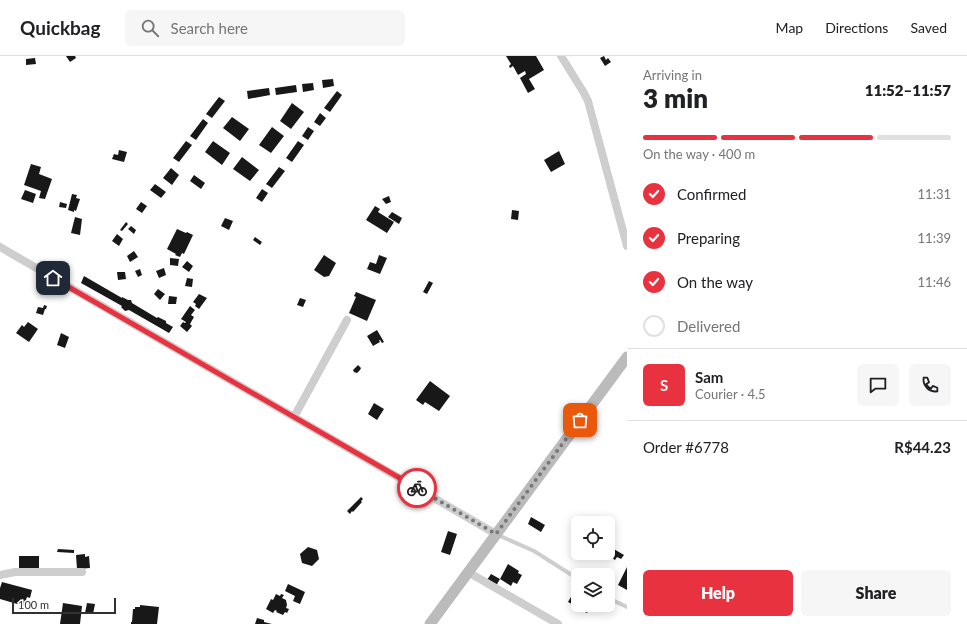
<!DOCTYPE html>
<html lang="en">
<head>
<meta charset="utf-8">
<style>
	:root { --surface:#fff; --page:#f6f6f6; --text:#202124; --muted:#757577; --line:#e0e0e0; --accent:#e83240 }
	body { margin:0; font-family:Lato,sans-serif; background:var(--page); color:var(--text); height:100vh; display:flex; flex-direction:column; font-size:15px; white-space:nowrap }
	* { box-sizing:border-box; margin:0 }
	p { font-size:13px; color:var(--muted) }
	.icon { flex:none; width:22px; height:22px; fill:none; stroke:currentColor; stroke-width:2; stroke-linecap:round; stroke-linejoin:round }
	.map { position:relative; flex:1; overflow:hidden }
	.panel { display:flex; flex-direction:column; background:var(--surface); width:340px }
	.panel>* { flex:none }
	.tools { position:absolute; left:571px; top:460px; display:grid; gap:8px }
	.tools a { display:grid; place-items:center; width:44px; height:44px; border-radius:6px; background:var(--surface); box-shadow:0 2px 10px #0003; font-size:20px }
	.scale { position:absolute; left:12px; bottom:10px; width:104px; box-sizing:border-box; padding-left:4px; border:2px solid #313131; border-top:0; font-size:11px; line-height:14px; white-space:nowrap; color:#313131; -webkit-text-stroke:3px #fff; paint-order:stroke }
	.pin { position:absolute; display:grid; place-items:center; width:34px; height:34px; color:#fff; margin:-17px; border-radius:8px; box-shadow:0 2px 6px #0006 }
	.courier { position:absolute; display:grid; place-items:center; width:40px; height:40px; margin:-20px; border:3px solid #e83240; border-radius:50%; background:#fff; color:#222; box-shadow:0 1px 5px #0007 }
	.headline em { font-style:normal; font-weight:800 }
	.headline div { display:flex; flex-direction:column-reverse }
	.headline { display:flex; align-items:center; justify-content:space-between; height:68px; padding:0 16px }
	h1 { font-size:26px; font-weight:800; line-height:30px }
	.bar { display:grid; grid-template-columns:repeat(4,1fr); gap:6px 4px; align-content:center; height:48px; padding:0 16px }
	.bar i { height:5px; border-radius:3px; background:var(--line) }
	.bar .on { background:var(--accent) }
	.bar p { grid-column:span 4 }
	.line { display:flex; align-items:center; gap:10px; padding:0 16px; border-top:1px solid var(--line) }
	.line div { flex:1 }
	.round { display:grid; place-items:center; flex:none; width:42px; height:42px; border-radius:6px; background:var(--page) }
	ol { padding:0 16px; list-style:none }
	li { display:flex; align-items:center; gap:12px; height:44px }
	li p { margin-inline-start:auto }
	li .icon { padding:4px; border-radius:50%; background:var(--accent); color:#fff; stroke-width:4 }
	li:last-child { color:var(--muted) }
	li i { width:22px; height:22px; border:2px solid var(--line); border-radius:50% }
	.cta { display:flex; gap:8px; margin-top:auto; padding:8px 16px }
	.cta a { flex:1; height:46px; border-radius:6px; background:var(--accent); color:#fff; font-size:16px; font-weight:800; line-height:46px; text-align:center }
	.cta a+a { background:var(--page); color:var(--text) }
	header { display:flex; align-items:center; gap:24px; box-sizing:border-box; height:56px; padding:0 20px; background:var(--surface); border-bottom:1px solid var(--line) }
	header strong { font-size:19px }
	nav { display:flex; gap:22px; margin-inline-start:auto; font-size:14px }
	.search { width:280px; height:36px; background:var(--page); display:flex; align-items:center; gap:10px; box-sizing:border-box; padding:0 14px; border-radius:6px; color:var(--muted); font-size:15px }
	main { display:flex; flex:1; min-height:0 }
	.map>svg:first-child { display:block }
	.building { fill:#181818 }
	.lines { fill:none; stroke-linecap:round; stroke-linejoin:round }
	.lane { stroke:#cecece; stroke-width:4 }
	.street { stroke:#cecece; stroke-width:8 }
	.secondary { stroke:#bbb; stroke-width:11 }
	.done { stroke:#797979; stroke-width:4; stroke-dasharray:0 7.2 }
	.route { stroke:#e83240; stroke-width:5 }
</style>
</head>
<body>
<header>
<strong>Quickbag</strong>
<div class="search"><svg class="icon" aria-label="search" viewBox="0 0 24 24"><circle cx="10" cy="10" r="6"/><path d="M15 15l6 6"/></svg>Search here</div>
<nav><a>Map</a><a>Directions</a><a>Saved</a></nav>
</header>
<main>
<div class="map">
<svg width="627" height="568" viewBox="0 0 627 568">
	<rect width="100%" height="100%" fill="#fff"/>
	<path class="building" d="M 66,0 L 75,0 L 76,2 L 70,6 Z
		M 506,0 L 536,0 L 544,14 L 529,23 L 535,33 L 528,37 L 520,22 L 526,18 L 525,15 L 518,19 L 513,10 L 510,12 L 509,10 L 511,8 Z
		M 604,0 L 606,4 L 608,2 L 611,6 L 605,10 L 600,2 Z
		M 35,2 L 36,8 L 26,9 L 26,3 Z
		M 333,23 L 334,30 L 323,32 L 322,24 Z
		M 313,27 L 314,34 L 303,36 L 302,28 Z
		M 296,29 L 297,36 L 276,39 L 275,32 Z
		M 269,32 L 270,39 L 248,43 L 247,35 Z
		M 337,35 L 342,39 L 330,56 L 324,52 Z
		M 219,41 L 225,45 L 212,62 L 206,58 Z
		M 292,47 L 304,56 L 291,73 L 280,65 Z
		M 320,57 L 326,62 L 320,70 L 314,66 Z
		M 232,61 L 249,73 L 240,85 L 223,72 Z
		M 203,63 L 208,67 L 196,84 L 190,80 Z
		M 272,71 L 284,80 L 271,97 L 259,89 Z
		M 308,71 L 314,75 L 308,84 L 302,80 Z
		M 186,85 L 192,89 L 179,106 L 173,102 Z
		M 213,85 L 230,97 L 222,109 L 205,96 Z
		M 298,85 L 304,89 L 292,106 L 286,102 Z
		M 119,94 L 127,96 L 124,106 L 112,103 L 114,98 L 118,99 Z
		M 559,95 L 565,108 L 551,116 L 544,104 Z
		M 242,101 L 259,114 L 250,125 L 233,113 Z
		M 31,108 L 41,111 L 39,118 L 52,123 L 45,143 L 39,142 L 41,135 L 24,129 Z
		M 279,111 L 285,115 L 272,132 L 266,128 Z
		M 171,112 L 179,119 L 172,129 L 163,122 Z
		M 194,119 L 205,127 L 201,133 L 190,125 Z
		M 155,128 L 166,136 L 161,142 L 150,134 Z
		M 262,133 L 268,137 L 262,146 L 256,142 Z
		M 25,134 L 36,138 L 33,147 L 21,143 Z
		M 72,138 L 77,139 L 76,142 L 80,143 L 76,155 L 74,154 L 74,156 L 68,154 Z
		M 389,140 L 391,146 L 386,148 L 382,143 Z
		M 60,146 L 67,148 L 66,152 L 59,151 Z
		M 141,146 L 147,150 L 142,157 L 136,153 Z
		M 375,150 L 380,153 L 378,156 L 394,166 L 387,177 L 366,164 Z
		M 512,154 L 519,155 L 518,164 L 511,163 Z
		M 392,156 L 402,162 L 399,168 L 388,161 Z
		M 75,161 L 82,163 L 80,179 L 71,177 Z
		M 225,162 L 233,165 L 229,174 L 221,170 Z
		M 126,166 L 128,168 L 122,175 L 120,174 Z
		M 131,170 L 136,174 L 134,178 L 128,173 Z
		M 177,173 L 186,177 L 187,176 L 193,179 L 184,198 L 182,197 L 180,201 L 175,199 L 176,198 L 167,193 Z
		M 117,178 L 123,183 L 119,190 L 112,185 Z
		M 255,181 L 262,186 L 260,189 L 253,184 Z
		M 134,195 L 138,201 L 130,206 L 127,200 Z
		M 324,199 L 336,207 L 329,220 L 324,221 L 314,214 Z
		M 379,199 L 387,202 L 380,218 L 367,213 L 370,206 L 376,208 Z
		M 170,202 L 179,203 L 178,210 L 170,209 Z
		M 187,205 L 193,210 L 189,216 L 182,211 Z
		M 164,212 L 166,219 L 159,222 L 156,215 Z
		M 140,213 L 142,219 L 138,221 L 135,215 Z
		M 117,216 L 125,216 L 126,223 L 118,224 Z
		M 84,220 L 122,242 L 122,241 L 128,244 L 131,244 L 132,247 L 157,262 L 158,261 L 166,265 L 166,267 L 173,271 L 169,277 L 129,254 L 125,255 L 121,251 L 122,250 L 81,227 Z
		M 187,222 L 193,223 L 192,231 L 185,230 Z
		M 429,225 L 433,227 L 427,238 L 423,236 Z
		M 158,233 L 165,238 L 160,244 L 154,238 Z
		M 356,236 L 376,244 L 367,265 L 349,257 L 356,241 L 354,240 Z
		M 199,238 L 207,242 L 199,253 L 195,250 L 196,248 L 193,246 Z
		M 169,240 L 177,241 L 176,248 L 168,248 Z
		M 300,242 L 306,244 L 303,251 L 297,249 Z
		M 44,249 L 47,250 L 46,253 L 45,253 L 43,259 L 36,257 L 38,251 L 43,252 Z
		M 190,250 L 195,254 L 191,259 L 194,261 L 190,268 L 192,270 L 187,276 L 180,270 L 183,266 L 185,267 L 186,266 L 181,263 Z
		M 28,266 L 38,273 L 29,286 L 16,277 L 22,269 L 24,271 Z
		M 377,274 L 384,286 L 382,287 L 380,284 L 379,284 L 380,286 L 373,290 L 367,280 Z
		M 61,277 L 69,281 L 65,292 L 57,289 Z
		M 358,309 L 361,312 L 360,314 L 357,317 L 354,316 L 353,314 Z
		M 430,325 L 450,340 L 439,355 L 425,346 L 423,349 L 416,344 Z
		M 374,347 L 384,353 L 377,364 L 368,358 Z
		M 361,441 L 363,443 L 361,445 L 362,446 L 353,456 L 352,455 L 350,458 L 347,455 Z
		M 531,461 L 545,469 L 541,476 L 528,468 Z
		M 448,475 L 457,478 L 450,499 L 441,496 Z
		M 308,491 L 317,494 L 319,503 L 312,510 L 302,507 L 300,498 Z
		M 612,492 L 624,499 L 621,503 L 617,501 L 615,504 L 612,502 L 613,499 L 609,496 Z
		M 58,493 L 74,494 L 74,497 L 57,496 Z
		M 85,498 L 85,501 L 89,500 L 90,512 L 77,513 L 76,499 Z
		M 19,500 L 39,500 L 39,513 L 19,512 Z
		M 508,508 L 519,515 L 518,517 L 522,519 L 517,528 L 513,526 L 511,530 L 500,523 L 496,530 L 487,524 L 491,518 L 500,523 Z
		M 627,511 L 627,534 L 618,529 Z
		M 2,526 L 32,534 L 30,542 L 27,541 L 24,550 L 0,543 L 0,532 Z
		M 288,528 L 305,536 L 300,548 L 293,545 L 295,540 L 285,535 Z
		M 575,534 L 578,536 L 578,549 L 591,549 L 587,557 L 579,553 L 578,554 L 575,552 L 576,550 L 568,546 Z
		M 276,538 L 280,540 L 281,538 L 284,539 L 282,542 L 286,544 L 287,549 L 286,552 L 289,553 L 287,557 L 285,556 L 283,559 L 276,556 L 277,555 L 275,554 L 273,557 L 266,553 L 271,543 L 273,544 Z
		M 63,547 L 82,550 L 80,568 L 60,568 Z
		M 87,547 L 95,548 L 93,558 L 85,557 Z
		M 140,549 L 159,551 L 157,568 L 131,568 L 131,566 L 132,566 L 133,553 L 135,553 L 135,551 L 140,551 Z
		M 257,562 L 264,564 L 264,566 L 272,568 L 255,568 Z"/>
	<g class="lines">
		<path class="lane" d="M 498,479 L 534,495 L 578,523
			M 608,542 L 627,551"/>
		<path class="street" d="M 561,0 L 584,37 L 588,45 L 627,190
			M 0,191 L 496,478
			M 294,361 L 347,264
			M 468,516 L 558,568
			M 0,519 L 15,516 L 82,516"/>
		<path class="secondary" d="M 430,568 L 627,301"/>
	</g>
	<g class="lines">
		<path class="done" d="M 417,432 L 496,478 L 580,364"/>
		<path class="route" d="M 53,222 L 417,432"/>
	</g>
</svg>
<div class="tools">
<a><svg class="icon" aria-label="locate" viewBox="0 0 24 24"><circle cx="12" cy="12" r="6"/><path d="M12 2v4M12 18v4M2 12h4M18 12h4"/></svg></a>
<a><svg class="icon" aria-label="layers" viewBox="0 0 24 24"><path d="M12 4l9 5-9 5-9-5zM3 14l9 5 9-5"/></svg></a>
</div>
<div class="scale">100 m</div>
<div class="pin" style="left:580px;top:364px;background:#ea580c"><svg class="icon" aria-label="bag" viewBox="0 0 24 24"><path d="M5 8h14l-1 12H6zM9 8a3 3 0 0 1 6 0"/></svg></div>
<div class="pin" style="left:53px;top:222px;background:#1f2937"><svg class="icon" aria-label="home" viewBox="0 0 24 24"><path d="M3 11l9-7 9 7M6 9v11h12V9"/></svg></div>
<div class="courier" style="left:417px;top:432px"><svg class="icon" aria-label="bike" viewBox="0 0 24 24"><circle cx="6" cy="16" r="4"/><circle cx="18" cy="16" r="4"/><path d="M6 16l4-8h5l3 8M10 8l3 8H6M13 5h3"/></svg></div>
</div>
<section class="panel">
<div class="headline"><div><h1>3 min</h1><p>Arriving in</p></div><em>11:52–11:57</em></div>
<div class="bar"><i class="on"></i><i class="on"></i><i class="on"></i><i></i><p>On the way · 400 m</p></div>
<ol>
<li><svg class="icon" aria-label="check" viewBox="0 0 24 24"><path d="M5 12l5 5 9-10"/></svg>Confirmed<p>11:31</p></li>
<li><svg class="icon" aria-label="check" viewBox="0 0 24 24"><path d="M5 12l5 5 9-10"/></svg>Preparing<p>11:39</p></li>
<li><svg class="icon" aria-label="check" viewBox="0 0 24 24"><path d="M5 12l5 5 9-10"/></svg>On the way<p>11:46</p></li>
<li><i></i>Delivered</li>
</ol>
<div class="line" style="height:72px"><b class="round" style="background:var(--accent);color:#fff">S</b><div><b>Sam</b><p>Courier · 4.5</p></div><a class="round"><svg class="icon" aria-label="chat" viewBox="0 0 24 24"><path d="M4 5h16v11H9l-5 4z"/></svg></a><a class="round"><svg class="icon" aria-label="phone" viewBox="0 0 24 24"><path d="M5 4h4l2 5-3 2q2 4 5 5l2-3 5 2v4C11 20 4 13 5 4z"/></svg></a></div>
<div class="line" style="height:52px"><div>Order #6778</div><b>R$44.23</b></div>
<div class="cta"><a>Help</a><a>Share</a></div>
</section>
</main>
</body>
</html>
